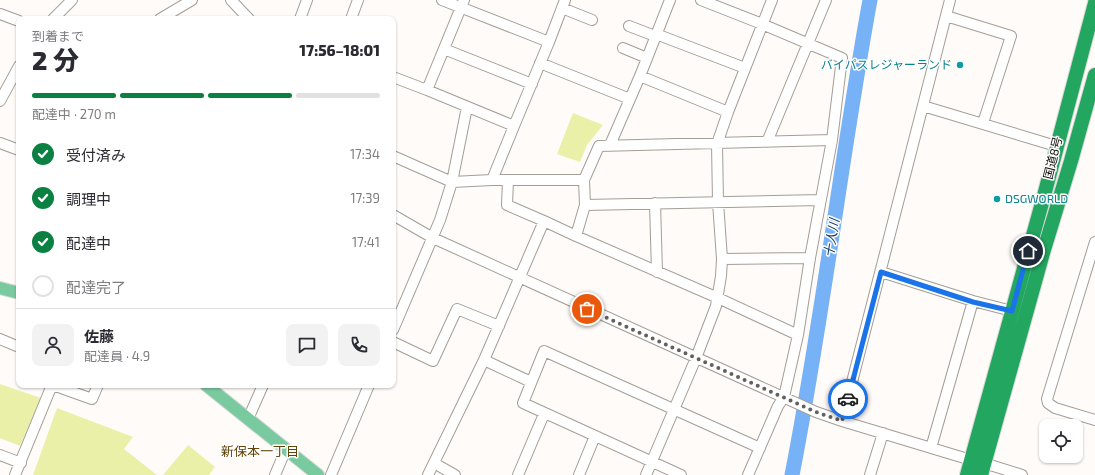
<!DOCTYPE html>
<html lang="ja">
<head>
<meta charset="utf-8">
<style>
	:root { --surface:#fff; --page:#f2f2f3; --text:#2b2b33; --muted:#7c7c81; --line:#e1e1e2; --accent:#0b8043 }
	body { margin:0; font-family:"Exo 2","Noto Sans JP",sans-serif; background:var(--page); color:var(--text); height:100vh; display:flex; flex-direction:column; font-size:15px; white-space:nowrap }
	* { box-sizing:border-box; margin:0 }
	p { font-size:13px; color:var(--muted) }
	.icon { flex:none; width:22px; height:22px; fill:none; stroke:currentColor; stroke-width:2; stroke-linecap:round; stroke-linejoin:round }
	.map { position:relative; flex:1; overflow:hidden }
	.drawer { position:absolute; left:16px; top:16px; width:380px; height:372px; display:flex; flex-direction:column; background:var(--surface); border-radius:8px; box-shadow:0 1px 3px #0004 }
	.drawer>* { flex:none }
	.fabs { position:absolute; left:1039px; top:419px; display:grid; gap:8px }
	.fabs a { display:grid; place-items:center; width:44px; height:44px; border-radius:8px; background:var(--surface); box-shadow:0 1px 3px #0004; font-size:20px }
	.pin { position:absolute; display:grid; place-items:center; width:34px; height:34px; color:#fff; margin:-17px; border:2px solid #fff; border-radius:50%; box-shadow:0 1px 4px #0007 }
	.courier { position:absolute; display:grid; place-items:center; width:40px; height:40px; margin:-20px; border:3px solid #1a73e8; border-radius:50%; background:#fff; color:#222; box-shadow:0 1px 5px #0007 }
	.headline em { font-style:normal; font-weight:800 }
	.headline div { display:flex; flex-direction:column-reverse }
	.headline { display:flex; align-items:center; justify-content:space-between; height:68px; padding:0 16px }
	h1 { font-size:26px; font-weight:800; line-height:30px }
	.bar { display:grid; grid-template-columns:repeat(4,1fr); gap:6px 4px; align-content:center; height:48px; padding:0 16px }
	.bar i { height:5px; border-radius:3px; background:var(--line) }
	.bar .active { background:var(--accent) }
	.bar p { grid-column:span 4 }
	.line { display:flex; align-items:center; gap:10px; padding:0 16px; border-top:1px solid var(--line) }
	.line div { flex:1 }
	.round { display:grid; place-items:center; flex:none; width:42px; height:42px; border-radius:8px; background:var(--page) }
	ol { padding:0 16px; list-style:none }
	li { display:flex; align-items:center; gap:12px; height:44px }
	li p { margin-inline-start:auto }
	li .icon { padding:4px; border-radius:50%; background:var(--accent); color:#fff; stroke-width:4 }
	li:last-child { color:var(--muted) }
	li i { width:22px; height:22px; border:2px solid var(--line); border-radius:50% }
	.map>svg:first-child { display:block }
	.green { fill:#ebf0a9 }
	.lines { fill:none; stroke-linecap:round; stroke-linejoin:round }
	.river { stroke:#77b1f6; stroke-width:15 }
	.minor-casing { stroke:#a59d97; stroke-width:12 }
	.major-casing { stroke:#d9d8d8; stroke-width:14 }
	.highway-casing { stroke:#d9d8d8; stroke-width:16 }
	.minor { stroke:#fff; stroke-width:10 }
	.major { stroke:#7acaa0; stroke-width:12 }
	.highway { stroke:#22a660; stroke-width:14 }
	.done { stroke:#63615f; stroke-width:4; stroke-dasharray:0 7.2 }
	.route { stroke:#1a73e8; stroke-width:5 }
	.culture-dot { fill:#0f9aa8; stroke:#fff; stroke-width:1.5 }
	.labels { text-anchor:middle; stroke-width:3; stroke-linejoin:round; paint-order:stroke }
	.culture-label { font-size:12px; fill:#0d838f; stroke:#fff; text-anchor:end }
	.street-label { font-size:12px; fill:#100e0c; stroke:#fff }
	.water-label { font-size:13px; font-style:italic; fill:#133a66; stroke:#fff }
	.neighbourhood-label { font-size:13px; fill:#61440a; stroke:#fff }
</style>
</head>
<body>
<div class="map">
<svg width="1095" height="475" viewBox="0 0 1095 475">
	<rect width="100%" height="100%" fill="#fefbf8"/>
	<path class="green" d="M 573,113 L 603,125 L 587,145 L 580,162 L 557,154 Z
		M 0,384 L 41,398 L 20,446 L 0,438 Z
		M 57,408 L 133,437 L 124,449 L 157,475 L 33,475 Z
		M 188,445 L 215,467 L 209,475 L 163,475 Z"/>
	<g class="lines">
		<path class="river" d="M 792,475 C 823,317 841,158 870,0"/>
		<defs>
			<path id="minor" d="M 231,0 L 249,19
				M 442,0 L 549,42 L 565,0
				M 701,0 L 762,24 L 842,58 L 832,140 L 810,258 L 798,335 L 784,397 L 778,406 L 748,475
				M 562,8 L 592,20
				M 0,14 L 19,21
				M 946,16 L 1011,36 L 983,123
				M 53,19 L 72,0
				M 160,19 L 192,0
				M 300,19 L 307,0
				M 351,19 L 358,0
				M 629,26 L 655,36
				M 656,34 L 745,68
				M 623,48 L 647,58
				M 444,49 L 532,84
				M 540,63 L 630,99
				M 640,76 L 728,112
				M 393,77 L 427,90 L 514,126 L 549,42
				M 427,90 L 464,0
				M 0,101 L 19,66
				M 923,106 L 1056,146
				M 514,126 L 492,180 L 584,180 L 585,205 L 576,236 L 718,298 L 798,335
				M 767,142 L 826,0
				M 0,143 L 19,150
				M 610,145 L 640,76 L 670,0
				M 393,156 L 452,182 L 492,180
				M 508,180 L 507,205 L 544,221
				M 584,180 L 599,146 L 832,140
				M 655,203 L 657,272
				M 585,205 L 820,200
				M 393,215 L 433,238 L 816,412 L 842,421 L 950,0
				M 1095,242 L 1047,399 L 1048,403 L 1055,408 L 1095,420
				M 722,259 L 810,258
				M 881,272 L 973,301 L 1012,311
				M 393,330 L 440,220 L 452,182 L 467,107
				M 0,339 L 19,347
				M 393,342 L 433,361 L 457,309 L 499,326
				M 484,360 L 531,382
				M 53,385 L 92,399 L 98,385
				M 248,419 L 263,385
				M 842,421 L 971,460
				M 931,448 L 973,301
				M 0,455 L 21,463
				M 434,463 L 455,475
				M 984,463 L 1022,475
				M 15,475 L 52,385
				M 275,475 L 286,449
				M 331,475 L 369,385
				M 428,475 L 484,360 L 544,221 L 576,236
				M 518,475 L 544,414
				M 579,475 L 595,436
				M 646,475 L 696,358 L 716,306 L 721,276 L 722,259 L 718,202 L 717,144 L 728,112 L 772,0
				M 681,475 L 523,403 L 544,351 L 760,448
				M 870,475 L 883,433"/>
			<path id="major" d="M 0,288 L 19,293
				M 206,385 L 318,475"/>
			<path id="highway" d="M 967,475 L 1045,192 L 1095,3
				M 981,475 L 1043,253 L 1071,161 L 1095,75"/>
		</defs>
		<use href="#minor" class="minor-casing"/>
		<use href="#major" class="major-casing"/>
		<use href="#highway" class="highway-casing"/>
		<use href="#minor" class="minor"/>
		<use href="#major" class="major"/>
		<use href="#highway" class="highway"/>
	</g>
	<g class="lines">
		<path class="done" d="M 587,309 L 816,412 L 842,421 L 848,399"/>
		<path class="route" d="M 848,399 L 881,272 L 973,302 L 1012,311 L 1028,251"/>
	</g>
	<g class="culture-dot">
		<circle cx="960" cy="65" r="4"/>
		<circle cx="997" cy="199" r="4"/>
	</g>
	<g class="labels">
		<g class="culture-label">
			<text x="952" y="69">バイパスレジャーランド</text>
			<text x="1005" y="203" text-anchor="start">DSGWORLD</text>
		</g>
		<g class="street-label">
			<text transform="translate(1053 158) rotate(-76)" y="4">国道8号</text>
		</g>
		<g class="water-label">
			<text transform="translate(831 238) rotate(-81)" y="5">十人川</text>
		</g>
		<g class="neighbourhood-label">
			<text x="260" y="456">新保本一丁目</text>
		</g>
	</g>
</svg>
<div class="fabs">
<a><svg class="icon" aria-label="locate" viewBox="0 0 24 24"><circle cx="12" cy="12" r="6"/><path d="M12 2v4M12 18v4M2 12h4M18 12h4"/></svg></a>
</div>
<div class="pin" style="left:587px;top:309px;background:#ea580c"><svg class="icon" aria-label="bag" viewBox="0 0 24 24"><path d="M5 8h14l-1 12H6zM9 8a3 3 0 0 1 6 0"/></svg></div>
<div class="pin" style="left:1028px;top:251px;background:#1f2937"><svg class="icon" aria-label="home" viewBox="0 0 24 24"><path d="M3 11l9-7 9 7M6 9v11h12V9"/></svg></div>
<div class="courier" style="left:848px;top:399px"><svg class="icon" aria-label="car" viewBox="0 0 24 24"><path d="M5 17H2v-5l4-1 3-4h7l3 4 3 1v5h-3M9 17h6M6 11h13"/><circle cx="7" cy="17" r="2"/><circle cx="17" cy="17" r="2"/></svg></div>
<section class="drawer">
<div class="headline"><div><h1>2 分</h1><p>到着まで</p></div><em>17:56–18:01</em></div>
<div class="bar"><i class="active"></i><i class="active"></i><i class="active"></i><i></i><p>配達中 · 270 m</p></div>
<ol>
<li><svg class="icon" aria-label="check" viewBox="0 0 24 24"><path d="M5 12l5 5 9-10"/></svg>受付済み<p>17:34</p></li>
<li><svg class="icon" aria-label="check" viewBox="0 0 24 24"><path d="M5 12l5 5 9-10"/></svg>調理中<p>17:39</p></li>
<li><svg class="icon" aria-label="check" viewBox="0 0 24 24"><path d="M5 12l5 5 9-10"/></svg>配達中<p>17:41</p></li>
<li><i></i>配達完了</li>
</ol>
<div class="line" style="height:72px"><a class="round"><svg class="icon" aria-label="person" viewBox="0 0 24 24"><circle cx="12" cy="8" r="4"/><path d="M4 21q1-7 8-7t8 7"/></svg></a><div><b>佐藤</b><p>配達員 · 4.9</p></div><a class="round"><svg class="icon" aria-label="chat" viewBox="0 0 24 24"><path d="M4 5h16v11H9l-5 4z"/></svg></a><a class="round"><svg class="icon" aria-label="phone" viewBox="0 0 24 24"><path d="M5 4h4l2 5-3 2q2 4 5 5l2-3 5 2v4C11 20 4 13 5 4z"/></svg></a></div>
</section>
</div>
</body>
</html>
